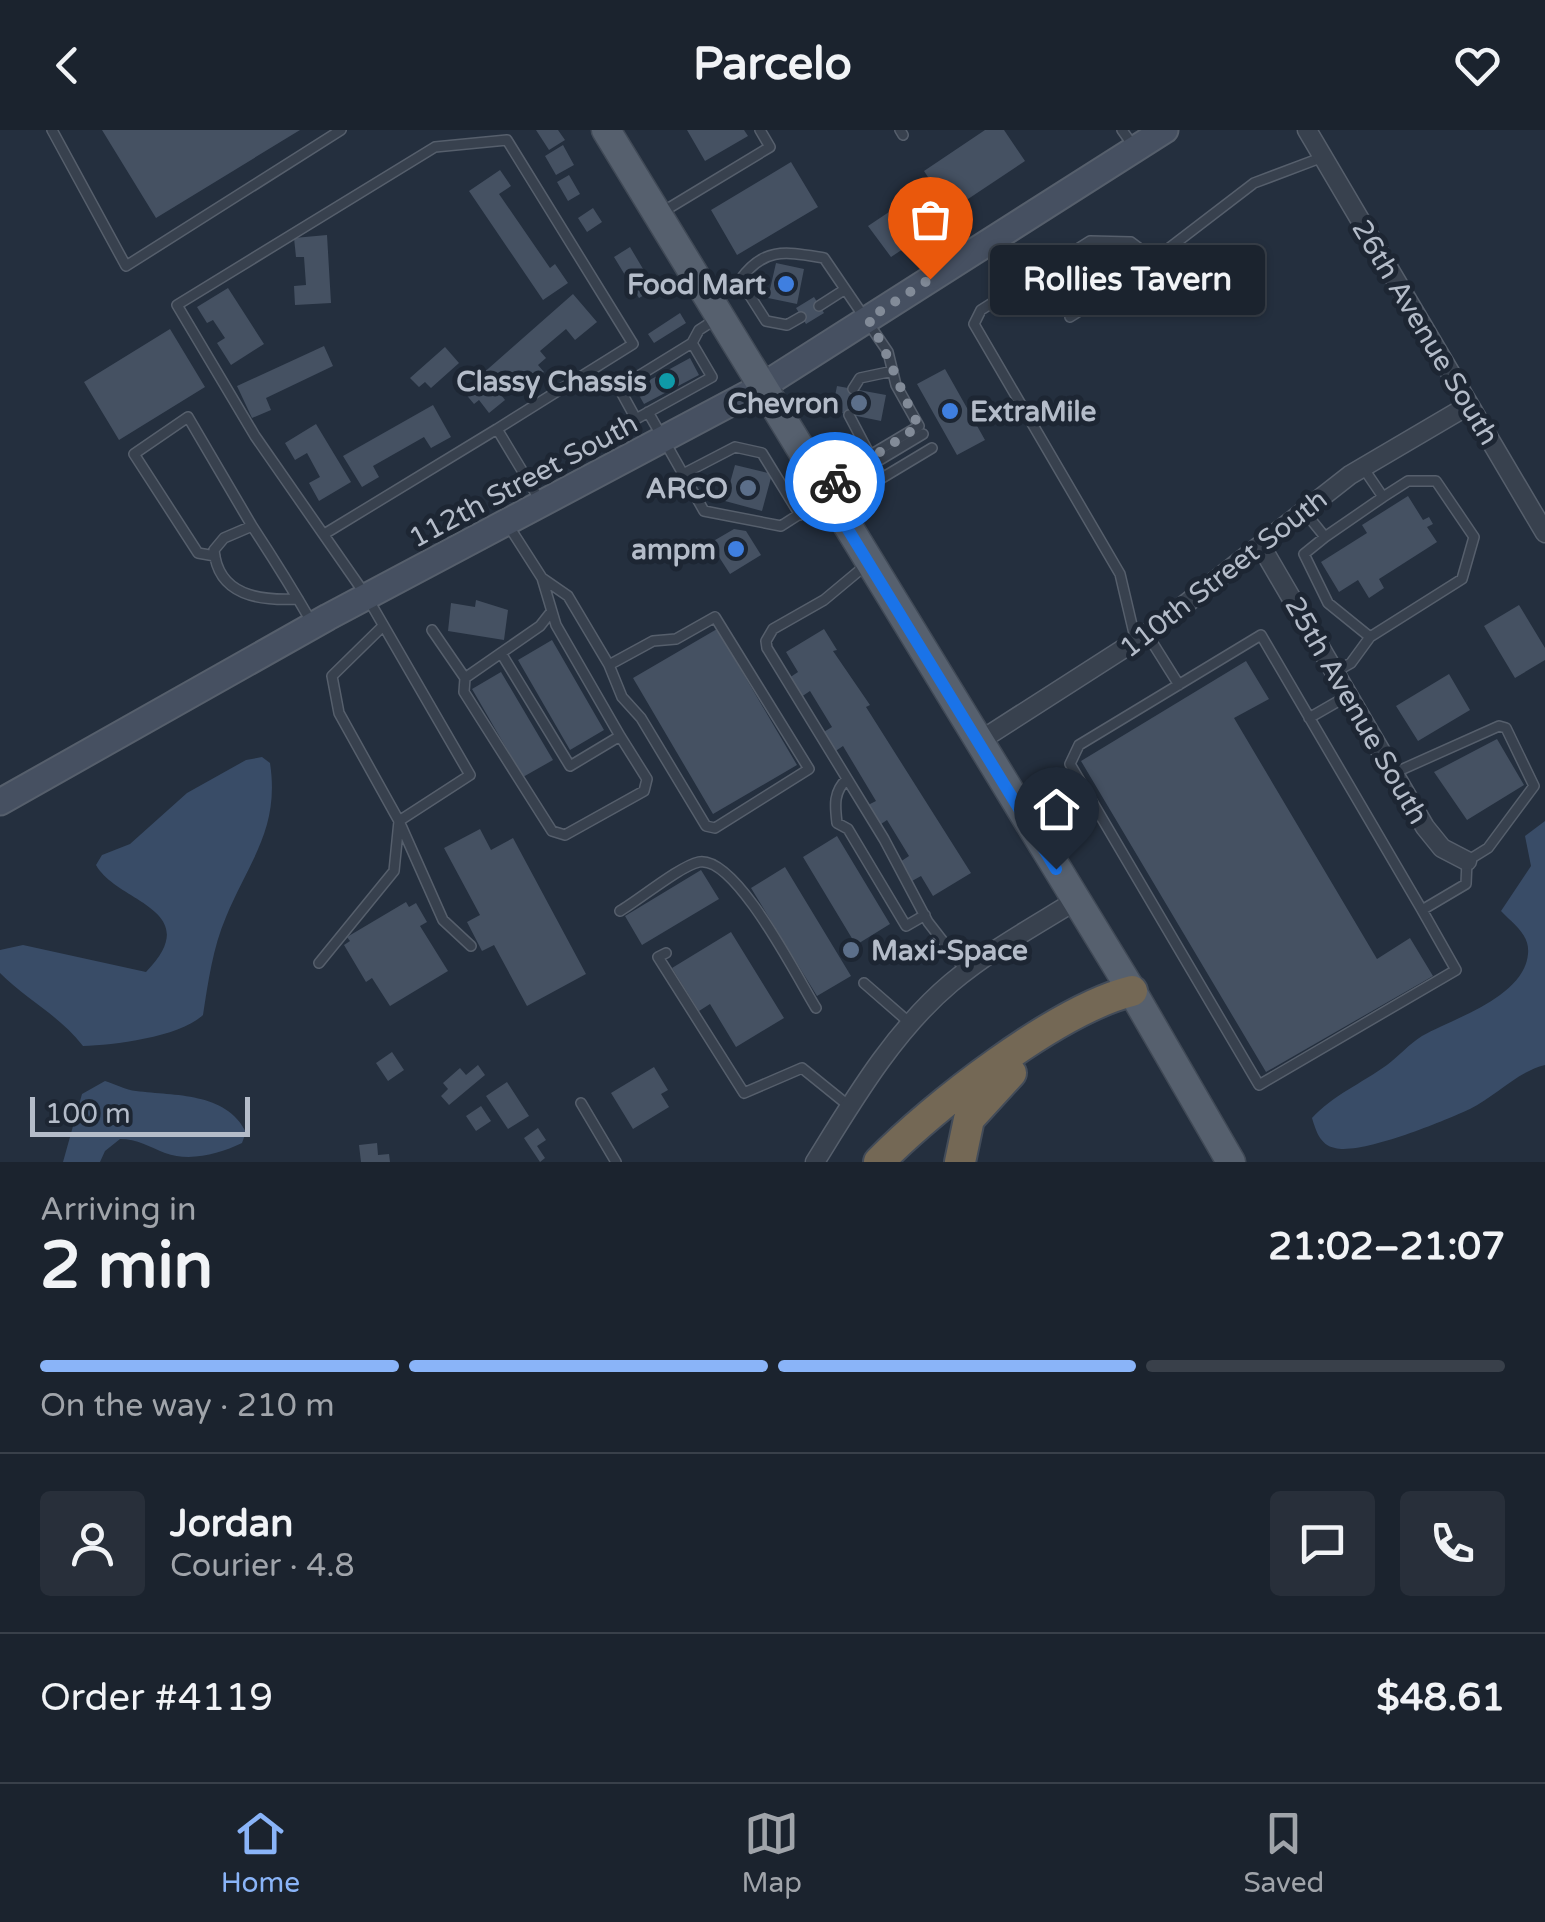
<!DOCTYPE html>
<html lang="en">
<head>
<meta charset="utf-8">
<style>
	:root { --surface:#1b232e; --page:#282f3a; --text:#f1f3f6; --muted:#a0a4aa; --line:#39404a; --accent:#8ab4f8 }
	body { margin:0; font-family:"Varela Round",sans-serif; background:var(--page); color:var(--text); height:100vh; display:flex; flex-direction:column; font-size:38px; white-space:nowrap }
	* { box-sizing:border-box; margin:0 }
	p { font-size:32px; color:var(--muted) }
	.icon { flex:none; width:55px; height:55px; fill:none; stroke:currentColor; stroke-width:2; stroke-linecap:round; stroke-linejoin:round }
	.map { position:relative; height:1032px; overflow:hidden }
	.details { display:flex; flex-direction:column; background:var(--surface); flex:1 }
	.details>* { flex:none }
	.scale { position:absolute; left:30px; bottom:25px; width:220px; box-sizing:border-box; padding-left:10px; border:5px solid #b4bcc9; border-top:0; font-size:28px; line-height:35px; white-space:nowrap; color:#b4bcc9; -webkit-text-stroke:8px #1d2633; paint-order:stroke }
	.pin { position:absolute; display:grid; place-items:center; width:85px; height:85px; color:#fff; margin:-102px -42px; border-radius:50% 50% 50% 0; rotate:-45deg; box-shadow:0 0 10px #0007 }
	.pin .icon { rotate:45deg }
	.courier { position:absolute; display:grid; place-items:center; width:100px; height:100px; margin:-50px; border:8px solid #1a73e8; border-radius:50%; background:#fff; color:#222; box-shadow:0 2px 12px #0007 }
	.bubble { position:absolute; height:70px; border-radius:10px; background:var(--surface); box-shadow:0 2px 8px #0004,0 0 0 2px var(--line); font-size:32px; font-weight:700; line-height:70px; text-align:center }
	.overview em { font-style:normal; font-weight:700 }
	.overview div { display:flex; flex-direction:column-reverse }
	.overview { display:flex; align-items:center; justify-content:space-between; height:170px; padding:0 40px }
	h1 { font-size:65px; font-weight:700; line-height:75px }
	.bar { display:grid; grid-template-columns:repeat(4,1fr); gap:15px 10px; align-content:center; height:120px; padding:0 40px }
	.bar i { height:12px; border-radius:8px; background:var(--line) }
	.bar .on { background:var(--accent) }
	.bar p { grid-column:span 4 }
	.line { display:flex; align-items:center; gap:25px; padding:0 40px; border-top:2px solid var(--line) }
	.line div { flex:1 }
	.round { display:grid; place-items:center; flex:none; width:105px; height:105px; border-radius:10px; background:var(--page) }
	header { display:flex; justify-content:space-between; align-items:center; height:130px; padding:0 40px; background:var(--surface); font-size:45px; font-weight:700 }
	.tab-bar { display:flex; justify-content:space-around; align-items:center; height:140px; border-top:2px solid var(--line); background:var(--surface); font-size:28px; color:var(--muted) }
	.tab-bar a { display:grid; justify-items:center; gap:5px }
	.tab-bar .on { color:var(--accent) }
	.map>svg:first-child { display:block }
	.water { fill:#394c67 }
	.building { fill:#455162 }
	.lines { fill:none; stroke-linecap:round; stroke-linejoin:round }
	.lane-casing { stroke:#565f6c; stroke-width:12 }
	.street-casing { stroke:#565f6c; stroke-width:21 }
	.secondary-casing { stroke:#565f6c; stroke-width:29 }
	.primary-casing { stroke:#414a57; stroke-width:31 }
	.highway-casing { stroke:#434c59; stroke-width:34 }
	.lane { stroke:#38414e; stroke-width:9 }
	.street { stroke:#38414e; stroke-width:18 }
	.secondary { stroke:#465061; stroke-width:25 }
	.primary { stroke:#56606e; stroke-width:28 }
	.highway { stroke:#746855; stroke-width:30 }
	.done { stroke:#828b98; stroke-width:10; stroke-dasharray:0 18 }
	.route { stroke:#1a73e8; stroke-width:12 }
	.shop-dot { fill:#3f7fe0; stroke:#1d2633; stroke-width:4 }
	.culture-dot { fill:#0f9aa8; stroke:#1d2633; stroke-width:4 }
	.service-dot { fill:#5c6f8a; stroke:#1d2633; stroke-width:4 }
	.labels { text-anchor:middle; stroke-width:10; stroke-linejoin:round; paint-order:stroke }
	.poi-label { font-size:28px; font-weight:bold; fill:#b4bcc9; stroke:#1d2633; text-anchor:end }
	.street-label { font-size:28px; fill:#b4bcc9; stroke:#1d2633 }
</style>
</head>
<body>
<header><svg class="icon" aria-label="back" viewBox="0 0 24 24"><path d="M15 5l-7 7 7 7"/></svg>Parcelo<svg class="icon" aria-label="heart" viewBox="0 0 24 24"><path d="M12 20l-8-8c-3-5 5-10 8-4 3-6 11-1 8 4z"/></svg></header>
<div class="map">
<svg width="1545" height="1032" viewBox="0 0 1545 1032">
	<rect width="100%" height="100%" fill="#242f3e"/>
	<path class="water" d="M 262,627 L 270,633 C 280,699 249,731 226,787 C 213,817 208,852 203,885 C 180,907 114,915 83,916 C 59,885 28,871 0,843 L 0,820 L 23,815 L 146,842 C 207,779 117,773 96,735 L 102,725 L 130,714 L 187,663 L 246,630 Z
		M 1545,691 L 1545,935 C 1517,942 1496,966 1470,979 C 1444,991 1362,1025 1335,1018 C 1320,1015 1316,1001 1312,988 C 1332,966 1362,953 1387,935 C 1399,926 1409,914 1422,906 C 1454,888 1524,867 1528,824 C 1530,804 1513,794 1501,781 L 1531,736 L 1525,706 Z
		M 105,951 C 115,954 126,960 136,961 C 175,966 226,962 246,1002 L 242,1013 C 219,1024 190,1032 165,1023 C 150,1017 137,1009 120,1009 L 105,1021 L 100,1032 L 63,1032 L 82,964 Z"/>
	<path class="building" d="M 102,0 L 300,0 L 156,88 Z
		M 536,0 L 558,0 L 565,10 L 549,20 Z
		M 687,0 L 744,0 L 748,6 L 705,31 Z
		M 985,0 L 1004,0 L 1025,31 L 950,81 L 924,41 Z
		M 563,15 L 574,35 L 556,45 L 545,26 Z
		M 791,32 L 818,77 L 737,125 L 711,80 Z
		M 500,40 L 511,56 L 499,64 L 550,138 L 555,134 L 568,153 L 543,170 L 469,61 Z
		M 569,45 L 580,64 L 568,71 L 557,52 Z
		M 593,78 L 602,92 L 587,102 L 578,88 Z
		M 892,80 L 910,108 L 906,110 L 909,115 L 891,127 L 868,96 Z
		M 327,105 L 331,173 L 295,175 L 294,156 L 306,155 L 304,127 L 296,127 L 294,108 Z
		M 630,117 L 655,159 L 639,168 L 614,127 Z
		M 1173,131 L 1184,149 L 1135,179 L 1128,167 L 1134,164 L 1130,158 Z
		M 776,133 L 804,139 L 797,174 L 768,168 Z
		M 228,158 L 264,214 L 231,235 L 217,213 L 225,208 L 213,190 L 207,193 L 197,177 Z
		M 573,164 L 597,192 L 575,210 L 566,199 L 540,221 L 546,228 L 538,235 L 544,242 L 528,255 L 519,244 L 498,261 L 505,270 L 489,283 L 479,270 L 474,274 L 464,262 L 472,253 Z
		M 814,167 L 824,183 L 806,194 L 796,178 Z
		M 680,183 L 686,193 L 654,213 L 648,204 Z
		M 170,199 L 205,257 L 119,310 L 84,252 Z
		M 324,216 L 333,236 L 266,268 L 271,280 L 252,288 L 237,256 Z
		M 445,217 L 459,233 L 431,258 L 425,252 L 419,257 L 410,248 Z
		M 690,228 L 699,245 L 644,274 L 635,258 Z
		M 945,239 L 985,310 L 957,325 L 917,254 Z
		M 837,256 L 886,265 L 881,291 L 832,281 Z
		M 433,275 L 451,307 L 431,318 L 424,307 L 373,336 L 379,347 L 362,357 L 343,326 Z
		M 316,294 L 351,352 L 319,371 L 309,353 L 320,347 L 307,323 L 295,330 L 285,313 Z
		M 735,335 L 772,344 L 762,381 L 725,371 Z
		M 1408,366 L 1423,390 L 1429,387 L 1433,394 L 1427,397 L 1437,412 L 1379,449 L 1384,458 L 1369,468 L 1358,450 L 1339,462 L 1321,432 L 1367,403 L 1362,395 Z
		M 734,399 L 746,401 L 761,425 L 730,444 L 710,413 Z
		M 476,470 L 508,480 L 504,510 L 448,501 L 451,473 L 475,477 Z
		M 1519,475 L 1545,518 L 1545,530 L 1515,548 L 1484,496 Z
		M 717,499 L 797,635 L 713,684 L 633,548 Z
		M 824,499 L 837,520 L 833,521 L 870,575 L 866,577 L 971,743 L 933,766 L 921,746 L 912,751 L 900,732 L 909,726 L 887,690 L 878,696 L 866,676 L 876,671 L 843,616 L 834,622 L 822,603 L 832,597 L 810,561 L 801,567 L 789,548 L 798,542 L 786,522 Z
		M 552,510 L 604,600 L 570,620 L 518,530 Z
		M 1246,531 L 1269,569 L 1234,588 L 1377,829 L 1410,808 L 1433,846 L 1266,942 L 1081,631 Z
		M 501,542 L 553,630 L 523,647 L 472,559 Z
		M 1449,544 L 1470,580 L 1418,611 L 1396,576 Z
		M 1497,609 L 1524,655 L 1467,690 L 1434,642 Z
		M 480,699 L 491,720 L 513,708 L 586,844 L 527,876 L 494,815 L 482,821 L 467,792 L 480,785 L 444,718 Z
		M 837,706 L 890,794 L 856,815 L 803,727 Z
		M 785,737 L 851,846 L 817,866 L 751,758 Z
		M 701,740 L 719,769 L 642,815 L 625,786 Z
		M 406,772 L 409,777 L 416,773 L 427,792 L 420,796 L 448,841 L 390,876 L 372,848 L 366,852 L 344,815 L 350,811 L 347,807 Z
		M 731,802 L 784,888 L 736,917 L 710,874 L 699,881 L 672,838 Z
		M 392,922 L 404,940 L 388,951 L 376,933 Z
		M 478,935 L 485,945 L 449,975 L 441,966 L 448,959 L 443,953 L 460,938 L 466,945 Z
		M 654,937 L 668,960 L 661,964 L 669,977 L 633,999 L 611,963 Z
		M 507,952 L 529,986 L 508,999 L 486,966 Z
		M 481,976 L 491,991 L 476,1001 L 466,986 Z
		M 538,998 L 546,1010 L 537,1016 L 545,1028 L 540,1032 L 524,1008 Z
		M 377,1013 L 378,1025 L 389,1024 L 390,1032 L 361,1032 L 359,1015 Z"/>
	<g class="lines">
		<defs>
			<path id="lane" d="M 52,0 L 126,136 L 341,0
				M 900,0 L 903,5
				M 1122,0 L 1134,17
				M 659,84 L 770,17 L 760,0
				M 712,167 L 740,150
				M 819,176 L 844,160
				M 1070,187 L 1117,158 L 1254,53 L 1323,27
				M 692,213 L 712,247 L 636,289 L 619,258 L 692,213 L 699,200 L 716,189
				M 853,259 L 860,248 L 893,241
				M 648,282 L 704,381 L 781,396 L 806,380 L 847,339 L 919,296 L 896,255 L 888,222 L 824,128 C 787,122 764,116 740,150 L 766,191 L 787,195 L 801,187
				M 849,285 L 882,348 L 932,318
				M 873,334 L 923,304
				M 683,344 L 735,317 L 762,323 L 800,385
				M 1304,381 L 1325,407 L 1383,367
				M 508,395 L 542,448 L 568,466 L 609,535
				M 326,403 L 497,299 L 541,372
				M 1325,407 L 1304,424 L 1328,473 L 1370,507
				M 215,426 L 198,423 L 134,324 L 188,287 L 252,396
				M 866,435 L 824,470 L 773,499 L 766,511 L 767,518 L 884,709 L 928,792 L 966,841
				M 542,448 L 556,495 L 620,606 L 570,636 L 501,523 L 540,496 L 551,482
				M 298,469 C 260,471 218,466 214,420 L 224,408 L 252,396 C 273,428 293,460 312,493
				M 715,487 L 809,639 L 715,698 L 706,696 L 641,588 L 622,567 L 609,535 L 653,511 L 676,509 Z
				M 432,500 L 465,548
				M 1147,504 L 1179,555
				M 1136,512 L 1120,444 L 974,194 L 981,180 L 1090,111 L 1131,112 L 1155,130
				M 501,523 L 465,548 L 464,562 L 552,701 L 565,705 L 644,661 L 647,649 L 620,606
				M 1335,542 L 1351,533 L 1370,507 L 1462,449 L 1474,407 L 1436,351 L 1408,351 L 1383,367 L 1364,339
				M 1309,588 L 1349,565
				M 1394,643 L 1499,596 L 1506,598 L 1534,656 L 1488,718 L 1467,731 L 1466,754 L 1422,780 L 1261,505 L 1079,615 L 1070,634 L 1259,955 L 1456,840 L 1422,780
				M 847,649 C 833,662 835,676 837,693 L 848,699 L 906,796 L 925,785
				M 620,781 C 639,770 680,736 699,732 C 736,725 798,849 816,878
				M 471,816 L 443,790 L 399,691 L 470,645 L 367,467 L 255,306 L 177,175 L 435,17 L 507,10 L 633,214 L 497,299
				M 666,823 L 658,827 L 744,963 L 802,938 L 849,976
				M 319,833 L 394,741 L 399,691 L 339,583 L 332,546 L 383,496
				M 864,853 L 911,894
				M 581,973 L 616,1032"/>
			<path id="street" d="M 1307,0 L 1545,403
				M 1261,416 L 1425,697 L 1442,718 L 1467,731
				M 978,612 L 1151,501 L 1350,345 L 1469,275
				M 815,1032 C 854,969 894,901 951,853 C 989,821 1033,797 1075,771"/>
			<path id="secondary" d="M 0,672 L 328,487 L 761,257 L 1165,0"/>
			<path id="primary" d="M 606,0 L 1132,861 L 1231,1032"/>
			<path id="highway" d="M 879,1032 C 933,976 1058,879 1132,861
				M 960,1032 L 969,989 L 1011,943"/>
		</defs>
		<use href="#lane" class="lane-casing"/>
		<use href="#street" class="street-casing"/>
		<use href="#secondary" class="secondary-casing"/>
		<use href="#primary" class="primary-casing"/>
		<use href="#highway" class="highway-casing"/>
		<use href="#lane" class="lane"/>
		<use href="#street" class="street"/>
		<use href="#secondary" class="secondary"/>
		<use href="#primary" class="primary"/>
		<use href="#highway" class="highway"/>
	</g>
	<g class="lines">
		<path class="done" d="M 835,352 L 919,296 C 899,260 889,223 868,189 L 930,149"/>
		<path class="route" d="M 835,352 L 825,362 L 1056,739"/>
	</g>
	<g class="shop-dot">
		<circle cx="786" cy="154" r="10"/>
		<circle cx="950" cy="281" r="10"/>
		<circle cx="736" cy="419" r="10"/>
	</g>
	<circle class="culture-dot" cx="667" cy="251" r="10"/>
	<g class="service-dot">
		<circle cx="859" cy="273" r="10"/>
		<circle cx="748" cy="358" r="10"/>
		<circle cx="851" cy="820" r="10"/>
	</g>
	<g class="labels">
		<g class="poi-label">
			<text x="766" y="164">Food Mart</text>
			<text x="647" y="261">Classy Chassis</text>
			<text x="839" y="283">Chevron</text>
			<text x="970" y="291" text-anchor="start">ExtraMile</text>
			<text x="728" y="368">ARCO</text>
			<text x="716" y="429">ampm</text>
			<text x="871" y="830" text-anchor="start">Maxi-Space</text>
		</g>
		<g class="street-label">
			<text transform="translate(1426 202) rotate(59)" y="10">26th Avenue South</text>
			<text transform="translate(523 350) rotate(-28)" y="10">112th Street South</text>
			<text transform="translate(1223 443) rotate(-38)" y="10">110th Street South</text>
			<text transform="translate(1357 580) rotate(60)" y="10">25th Avenue South</text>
		</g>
	</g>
</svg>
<div class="scale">100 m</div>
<div class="pin" style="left:930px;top:149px;background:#ea580c"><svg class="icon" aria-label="bag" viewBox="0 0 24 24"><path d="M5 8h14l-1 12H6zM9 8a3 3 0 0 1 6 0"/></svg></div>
<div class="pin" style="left:1056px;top:739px;background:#1f2937"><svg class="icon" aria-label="home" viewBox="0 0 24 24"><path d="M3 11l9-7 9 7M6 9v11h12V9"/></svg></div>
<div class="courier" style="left:835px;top:352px"><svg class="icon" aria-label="bike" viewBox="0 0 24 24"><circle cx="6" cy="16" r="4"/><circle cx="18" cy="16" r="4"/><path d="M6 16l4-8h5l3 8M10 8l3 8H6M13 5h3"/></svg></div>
<div class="bubble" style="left:990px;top:115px;width:275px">Rollies Tavern</div>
</div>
<section class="details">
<div class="overview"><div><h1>2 min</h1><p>Arriving in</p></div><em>21:02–21:07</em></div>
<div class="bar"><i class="on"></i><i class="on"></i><i class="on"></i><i></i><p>On the way · 210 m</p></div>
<div class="line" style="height:180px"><a class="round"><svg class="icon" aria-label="person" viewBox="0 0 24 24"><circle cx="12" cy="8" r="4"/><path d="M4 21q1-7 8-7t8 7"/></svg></a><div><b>Jordan</b><p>Courier · 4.8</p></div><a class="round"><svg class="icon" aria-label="chat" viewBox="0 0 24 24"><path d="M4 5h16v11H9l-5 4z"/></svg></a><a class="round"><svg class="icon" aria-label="phone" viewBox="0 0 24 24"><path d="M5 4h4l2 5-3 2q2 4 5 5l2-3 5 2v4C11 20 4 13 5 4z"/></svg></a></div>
<div class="line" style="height:130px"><div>Order #4119</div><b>$48.61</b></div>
</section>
<nav class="tab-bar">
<a class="on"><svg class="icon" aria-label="home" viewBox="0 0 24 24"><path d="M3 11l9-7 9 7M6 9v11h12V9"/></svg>Home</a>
<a><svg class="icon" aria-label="map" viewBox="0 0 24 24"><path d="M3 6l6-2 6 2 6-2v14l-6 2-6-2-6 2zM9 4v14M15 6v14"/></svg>Map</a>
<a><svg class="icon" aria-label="saved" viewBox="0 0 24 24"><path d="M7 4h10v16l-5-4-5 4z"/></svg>Saved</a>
</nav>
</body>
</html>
